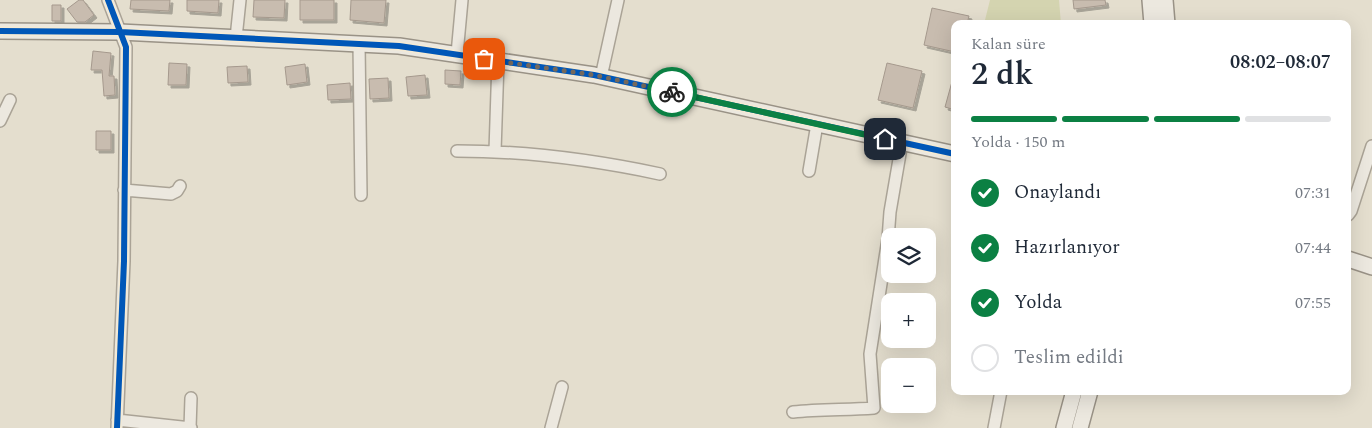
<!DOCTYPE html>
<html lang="tr">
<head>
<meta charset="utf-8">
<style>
	:root { --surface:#fff; --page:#f6f6f7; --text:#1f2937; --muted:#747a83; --line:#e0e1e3; --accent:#0b8043 }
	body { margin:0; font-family:Spectral,serif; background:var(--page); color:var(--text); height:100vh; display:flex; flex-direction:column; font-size:19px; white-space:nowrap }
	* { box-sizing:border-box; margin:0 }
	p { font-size:16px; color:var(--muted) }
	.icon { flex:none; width:28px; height:28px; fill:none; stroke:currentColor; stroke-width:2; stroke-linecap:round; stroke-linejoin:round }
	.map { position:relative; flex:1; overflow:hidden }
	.side { position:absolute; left:951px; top:20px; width:400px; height:375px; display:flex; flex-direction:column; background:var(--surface); border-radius:10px; box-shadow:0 5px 20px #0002 }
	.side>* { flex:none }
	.controls { position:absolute; left:881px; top:228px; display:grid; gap:10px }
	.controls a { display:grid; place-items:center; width:55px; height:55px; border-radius:10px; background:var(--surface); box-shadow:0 5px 20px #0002; font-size:25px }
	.pin { position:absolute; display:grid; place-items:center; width:42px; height:42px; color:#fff; margin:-21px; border-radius:10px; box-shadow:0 2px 8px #0006 }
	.courier { position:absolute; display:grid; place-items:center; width:50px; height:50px; margin:-25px; border:4px solid #0b8043; border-radius:50%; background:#fff; color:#222; box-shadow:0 1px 6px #0007 }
	.summary em { font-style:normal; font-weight:600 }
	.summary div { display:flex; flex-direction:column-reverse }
	.summary { display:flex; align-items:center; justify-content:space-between; height:85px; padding:0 20px }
	h1 { font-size:32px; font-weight:600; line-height:38px }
	.bar { display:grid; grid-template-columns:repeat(4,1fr); gap:8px 5px; align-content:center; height:60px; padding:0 20px }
	.bar i { height:6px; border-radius:4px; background:var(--line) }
	.bar .active { background:var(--accent) }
	.bar p { grid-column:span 4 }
	ol { padding:0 20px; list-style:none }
	li { display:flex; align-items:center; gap:15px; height:55px }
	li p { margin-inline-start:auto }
	li .icon { padding:5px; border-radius:50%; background:var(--accent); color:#fff; stroke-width:4 }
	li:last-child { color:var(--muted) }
	li i { width:28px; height:28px; border:2px solid var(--line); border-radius:50% }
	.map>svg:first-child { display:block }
	.green { fill:#d4d4b0 }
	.building { fill:#c8bcaf; stroke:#a5998d; filter:url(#shadow) }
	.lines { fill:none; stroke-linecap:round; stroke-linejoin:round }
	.street-casing { stroke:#aaa396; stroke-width:14 }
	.secondary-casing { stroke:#999286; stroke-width:18 }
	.street { stroke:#ece8df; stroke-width:11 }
	.secondary { stroke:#ece8df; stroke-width:15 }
	.cycleway-casing { stroke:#f6ebd3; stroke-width:9 }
	.cycleway { stroke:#0057b8; stroke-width:6 }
	.done { stroke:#75695c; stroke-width:5; stroke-dasharray:0 9 }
	.route { stroke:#0b8043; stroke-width:6 }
</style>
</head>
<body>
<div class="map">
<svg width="1372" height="428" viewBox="0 0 1372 428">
	<defs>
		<filter id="shadow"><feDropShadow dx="3" dy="3" stdDeviation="0" flood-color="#0004"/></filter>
	</defs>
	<rect width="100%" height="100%" fill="#e4dece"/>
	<path class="green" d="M 990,0 L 1059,0 L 1061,24 L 984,24 Z"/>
	<path class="building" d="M 79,0 L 83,0 L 94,15 L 85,22 L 77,22 L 67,9 Z
		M 131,0 L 170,0 L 169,11 L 130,9 Z
		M 187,0 L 219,0 L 218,13 L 187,11 Z
		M 254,0 L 285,0 L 284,18 L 253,17 Z
		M 300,0 L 334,0 L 334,20 L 300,20 Z
		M 351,0 L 386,0 L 384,23 L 350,20 Z
		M 1073,0 L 1105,0 L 1106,5 L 1074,9 Z
		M 52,5 L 61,5 L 61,21 L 52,21 Z
		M 932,8 L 969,16 L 967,24 L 955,24 L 955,52 L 924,45 Z
		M 93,51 L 111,53 L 109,76 L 114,76 L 115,95 L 104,96 L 102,70 L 91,70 Z
		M 169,63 L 187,64 L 186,85 L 168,85 Z
		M 887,63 L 922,71 L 913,108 L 878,100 Z
		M 305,64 L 307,82 L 287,85 L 285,67 Z
		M 247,66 L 248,82 L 228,83 L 227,67 Z
		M 445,70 L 461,71 L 460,85 L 445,84 Z
		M 425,75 L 427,95 L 408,96 L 406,77 Z
		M 388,78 L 389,98 L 370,99 L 369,79 Z
		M 953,78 L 955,78 L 955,110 L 945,107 Z
		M 350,83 L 351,99 L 328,100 L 327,85 Z
		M 96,131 L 111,131 L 111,150 L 96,150 Z"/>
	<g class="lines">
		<defs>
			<path id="street" d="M 108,0 L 126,47 L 124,261 L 117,428
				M 236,38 L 240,0
				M 359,44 L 361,195
				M 457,54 L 462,0
				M 601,77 L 618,0
				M 0,121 L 10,100
				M 457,151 C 526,151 594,160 660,174
				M 495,151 L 498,61
				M 809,171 L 817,124
				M 124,190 L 171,194 L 177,191 L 180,186
				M 1348,215 L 1351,211 L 1372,146
				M 793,412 C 820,409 847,410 874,408 L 870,354 L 888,239 L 890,212 L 902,142
				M 117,420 L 191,428
				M 190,428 L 191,398
				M 551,428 L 562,387
				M 994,428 L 1001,391"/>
			<path id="secondary" d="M 1150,0 L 1152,24
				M 1165,0 L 1167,24
				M 0,31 L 120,32 L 399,46 L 594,75 L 955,154
				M 1348,259 L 1372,267
				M 1064,428 L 1074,391
				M 1080,428 L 1090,391"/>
		</defs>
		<use href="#street" class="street-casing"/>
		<use href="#secondary" class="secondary-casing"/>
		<use href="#street" class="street"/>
		<use href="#secondary" class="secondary"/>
		<defs>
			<path id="cycleway" d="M 108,0 L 126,47 L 124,261 L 117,428
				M 0,31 L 120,32 L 399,46 L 594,75 L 955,154"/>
		</defs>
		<use href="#cycleway" class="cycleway-casing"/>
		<use href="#cycleway" class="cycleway"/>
	</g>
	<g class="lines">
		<path class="done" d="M 484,59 L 594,75 L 672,92"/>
		<path class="route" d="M 672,92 L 885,139"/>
	</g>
</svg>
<div class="controls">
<a><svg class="icon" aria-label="layers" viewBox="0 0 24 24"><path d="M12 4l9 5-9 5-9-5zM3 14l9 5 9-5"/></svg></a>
<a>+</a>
<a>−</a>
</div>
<div class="pin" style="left:484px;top:59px;background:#ea580c"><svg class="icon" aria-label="bag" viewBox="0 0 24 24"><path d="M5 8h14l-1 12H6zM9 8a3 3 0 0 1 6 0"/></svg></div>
<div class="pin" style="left:885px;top:139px;background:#1f2937"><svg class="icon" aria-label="home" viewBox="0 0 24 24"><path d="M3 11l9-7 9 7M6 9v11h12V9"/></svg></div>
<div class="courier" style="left:672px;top:92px"><svg class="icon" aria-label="bike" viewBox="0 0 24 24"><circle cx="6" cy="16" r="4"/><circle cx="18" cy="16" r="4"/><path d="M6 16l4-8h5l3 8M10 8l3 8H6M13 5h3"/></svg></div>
<section class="side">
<div class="summary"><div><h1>2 dk</h1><p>Kalan süre</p></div><em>08:02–08:07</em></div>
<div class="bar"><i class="active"></i><i class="active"></i><i class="active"></i><i></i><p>Yolda · 150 m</p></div>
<ol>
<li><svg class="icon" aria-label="check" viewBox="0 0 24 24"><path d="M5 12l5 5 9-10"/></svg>Onaylandı<p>07:31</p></li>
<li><svg class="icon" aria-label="check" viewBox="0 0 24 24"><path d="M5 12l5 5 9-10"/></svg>Hazırlanıyor<p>07:44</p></li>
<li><svg class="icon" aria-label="check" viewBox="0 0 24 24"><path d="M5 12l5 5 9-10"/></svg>Yolda<p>07:55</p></li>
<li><i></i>Teslim edildi</li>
</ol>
</section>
</div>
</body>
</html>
